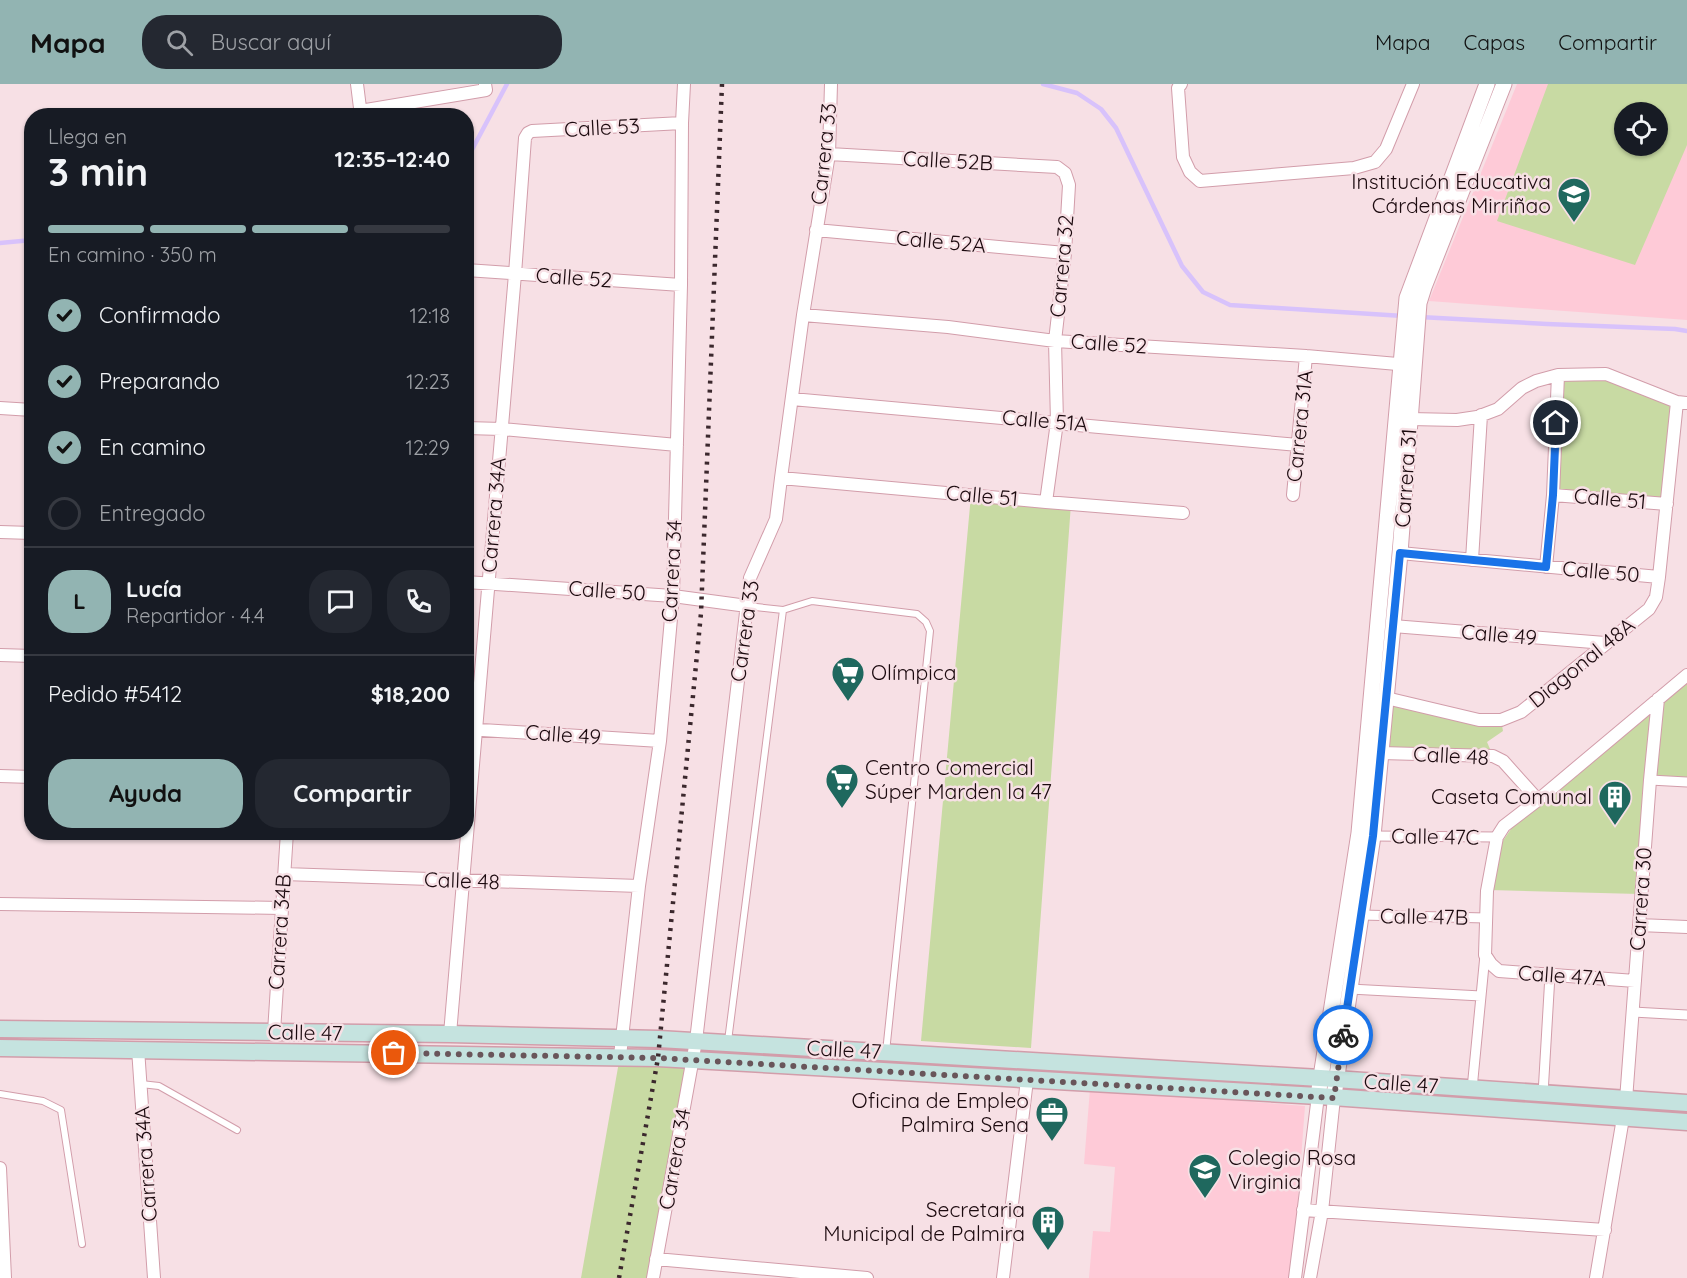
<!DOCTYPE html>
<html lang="es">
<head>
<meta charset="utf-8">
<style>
	:root { --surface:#171b24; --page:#242831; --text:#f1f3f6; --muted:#9ea1a6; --line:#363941; --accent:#92b4b2 }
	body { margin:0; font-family:Quicksand,sans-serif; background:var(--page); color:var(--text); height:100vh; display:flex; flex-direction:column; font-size:22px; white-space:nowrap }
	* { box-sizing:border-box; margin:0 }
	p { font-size:20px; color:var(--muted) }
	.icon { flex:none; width:33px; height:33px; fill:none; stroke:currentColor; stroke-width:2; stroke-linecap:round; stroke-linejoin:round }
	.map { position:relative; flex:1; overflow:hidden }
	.details { position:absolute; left:24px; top:24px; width:450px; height:732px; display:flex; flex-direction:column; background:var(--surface); border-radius:24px; box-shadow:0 2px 4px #0004 }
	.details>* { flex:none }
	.buttons { position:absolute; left:1614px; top:18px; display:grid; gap:12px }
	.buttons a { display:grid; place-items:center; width:54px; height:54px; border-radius:50%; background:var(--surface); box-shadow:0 2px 4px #0004; font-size:30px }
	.pin { position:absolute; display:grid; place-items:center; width:51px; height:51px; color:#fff; margin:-26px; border:3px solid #fff; border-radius:50%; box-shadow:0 2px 6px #0007 }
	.courier { position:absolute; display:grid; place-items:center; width:60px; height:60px; margin:-30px; border:4px solid #1a73e8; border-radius:50%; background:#fff; color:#222; box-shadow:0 2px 8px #0007 }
	.summary em { font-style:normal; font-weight:700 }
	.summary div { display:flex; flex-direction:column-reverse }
	.summary { display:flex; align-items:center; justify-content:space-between; height:102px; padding:0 24px }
	h1 { font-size:39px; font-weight:700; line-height:45px }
	.bar { display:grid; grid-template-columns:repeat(4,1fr); gap:9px 6px; align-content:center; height:72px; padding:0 24px }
	.bar i { height:8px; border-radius:4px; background:var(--line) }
	.bar .current { background:var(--accent) }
	.bar p { grid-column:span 4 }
	.line { display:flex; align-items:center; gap:15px; padding:0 24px; border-top:2px solid var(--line) }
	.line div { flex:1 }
	.round { display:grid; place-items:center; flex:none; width:63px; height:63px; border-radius:24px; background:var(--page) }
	ol { padding:0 24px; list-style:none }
	li { display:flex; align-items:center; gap:18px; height:66px }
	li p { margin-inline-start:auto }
	li .icon { padding:6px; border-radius:50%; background:var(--accent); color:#111; stroke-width:4 }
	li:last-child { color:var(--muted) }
	li i { width:33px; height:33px; border:3px solid var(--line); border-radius:50% }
	.button { display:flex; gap:12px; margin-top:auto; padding:12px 24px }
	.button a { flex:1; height:69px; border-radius:24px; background:var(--accent); color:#111; font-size:24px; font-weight:700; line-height:69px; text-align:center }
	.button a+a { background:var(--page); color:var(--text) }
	header { display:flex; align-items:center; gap:36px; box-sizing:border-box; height:84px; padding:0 30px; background:var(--accent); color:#111 }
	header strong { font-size:28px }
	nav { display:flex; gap:33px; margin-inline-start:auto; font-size:21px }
	.search { width:420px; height:54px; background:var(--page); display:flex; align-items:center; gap:15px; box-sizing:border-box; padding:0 21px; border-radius:24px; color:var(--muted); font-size:22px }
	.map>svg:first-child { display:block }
	.built { fill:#fecad7; fill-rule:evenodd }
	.green { fill:#c8daa3; fill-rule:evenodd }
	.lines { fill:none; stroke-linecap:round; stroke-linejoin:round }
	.stream { stroke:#d8c2fb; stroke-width:4.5 }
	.service-casing { stroke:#d29daa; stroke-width:8 }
	.pedestrian-casing { stroke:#d29daa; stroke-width:11 }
	.minor-casing { stroke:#d29daa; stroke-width:14 }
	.tertiary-casing { stroke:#d29daa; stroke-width:17 }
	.secondary-casing { stroke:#d29daa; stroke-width:19 }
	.service { stroke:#fff; stroke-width:6 }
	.pedestrian { stroke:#fff; stroke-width:9 }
	.minor { stroke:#fff; stroke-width:12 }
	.tertiary { stroke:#fff; stroke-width:15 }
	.secondary { stroke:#c5e3df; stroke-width:16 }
	.rail { stroke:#3b282d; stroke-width:4.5; stroke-dasharray:3 6; stroke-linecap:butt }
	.done { stroke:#69555a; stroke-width:6; stroke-dasharray:0 10.8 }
	.route { stroke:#1a73e8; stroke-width:8 }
	.labels { text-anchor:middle; stroke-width:5; stroke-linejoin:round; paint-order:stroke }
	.street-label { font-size:21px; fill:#1c0a0f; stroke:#f7e0e5 }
	.poi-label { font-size:21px; fill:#1c0a0f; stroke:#f7e0e5; text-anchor:end }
</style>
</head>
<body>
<header>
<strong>Mapa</strong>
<div class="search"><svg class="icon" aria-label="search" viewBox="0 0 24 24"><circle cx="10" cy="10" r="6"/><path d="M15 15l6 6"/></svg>Buscar aquí</div>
<nav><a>Mapa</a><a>Capas</a><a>Compartir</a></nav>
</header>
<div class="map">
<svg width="1687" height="1194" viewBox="0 0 1687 1194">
	<rect width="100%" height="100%" fill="#f7e0e5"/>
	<path class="built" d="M 1517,0 L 1687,0 L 1687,236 L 1429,217 ZM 1624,28 L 1658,28 L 1658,62 L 1624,62 Z
		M 1090,1005 L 1305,1022 L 1292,1194 L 1089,1194 L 1093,1147 L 1110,1148 L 1115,1083 L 1084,1080 Z"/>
	<path class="green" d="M 1548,0 L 1687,0 L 1687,61 L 1635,181 L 1497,137 ZM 1658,28 L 1658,62 L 1624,62 L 1624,28 Z
		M 1606,290 L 1677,318 L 1667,420 L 1553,410 L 1558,291 Z
		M 971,411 L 1071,420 L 1031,964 L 921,957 Z
		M 1687,593 L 1687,696 L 1652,695 L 1659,616 Z
		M 1386,614 L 1501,636 L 1503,647 L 1487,658 L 1493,672 L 1381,669 Z
		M 1656,618 L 1639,810 L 1490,806 L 1500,761 L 1520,732 Z
		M 620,972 L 693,976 L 653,1194 L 581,1194 Z"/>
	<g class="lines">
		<path class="stream" d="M 1043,0 L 1077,9 L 1101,25 L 1116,44 L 1182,182 L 1203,208 L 1230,221 L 1403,232
			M 466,77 L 507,0
			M 0,159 L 32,156
			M 1420,233 L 1547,240 L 1675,245 L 1687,247"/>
		<defs>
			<path id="service" d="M 747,522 L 783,526
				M 728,957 L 783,526 L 812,517 L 917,530 L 926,538 L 930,547 L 886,968
				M 141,1000 L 159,1002 L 237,1046
				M 0,1010 L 43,1017 L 61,1026 L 82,1160"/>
			<path id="pedestrian" d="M 1650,696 L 1687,698
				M 1373,752 L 1497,753
				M 1361,831 L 1486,834
				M 1350,905 L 1481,912
				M 1633,928 L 1687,931
				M 1472,1005 L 1485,871
				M 1543,1010 L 1550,891"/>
			<path id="minor" d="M 357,0 L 361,32
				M 1181,0 L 1178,4 L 1183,73 L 1190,88 L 1200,97 L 1354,84 L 1375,78 L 1386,65 L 1413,0
				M 360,27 L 486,6 L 485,0
				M 829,70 L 1057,83 L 1065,89 L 1069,101 L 1065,169 L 1055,257 L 1057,338 L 1046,418
				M 816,146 L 1065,169
				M 466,186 L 681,201
				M 803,231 L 948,243 L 1055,257 L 1306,272 L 1409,281
				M 792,315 L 1298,361
				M 0,324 L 32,326
				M 1410,335 L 1457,336 L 1477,333 L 1498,325 L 1522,304 L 1536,297 L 1558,291 L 1606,290 L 1677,318 L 1687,319
				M 466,344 L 502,345 L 677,361
				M 781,394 L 1046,418 L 1183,429
				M 1293,411 L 1306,272
				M 1553,411 L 1667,420
				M 0,448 L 32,449
				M 1400,469 L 1659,493
				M 1472,476 L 1481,331
				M 1546,483 L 1553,411 L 1558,291
				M 466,498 L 673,512 L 747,522
				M 1393,542 L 1605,559
				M 0,571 L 32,572
				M 1386,614 L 1479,636 L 1501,636 L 1521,628 L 1649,525 L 1656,513 L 1659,493 L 1677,318
				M 466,645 L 660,657
				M 1381,669 L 1493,672 L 1503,677 L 1538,716
				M 0,692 L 32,693
				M 284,790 L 639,802
				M 0,820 L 282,824
				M 1639,841 L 1687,843
				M 1635,897 L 1499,887 L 1491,880 L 1485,871 L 1487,807 L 1497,753 L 1504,742 L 1538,716 L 1687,591
				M 274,948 L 287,748
				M 450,950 L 515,190 L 525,54 L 528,49 L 532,47 L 682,39
				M 138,965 L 154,1194
				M 620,972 L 639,802 L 660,657 L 673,512 L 681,201 L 682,39 L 684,0
				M 1626,1016 L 1650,696 L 1658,615
				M 0,1084 L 5,1194
				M 1303,1126 L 1605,1146
				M 656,1175 L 867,1194
				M 653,1194 L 696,957 L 750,494 L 776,435 L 781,394 L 803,231 L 829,70 L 831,0
				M 1003,1194 L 1027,996
				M 1295,1194 L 1318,1012
				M 1310,1194 L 1322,1127 L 1334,1014
				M 1596,1194 L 1623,1034"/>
			<path id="tertiary" d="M 1335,1005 L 1373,752 L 1400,469 L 1419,219 L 1424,203 L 1504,0
				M 1318,1012 L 1359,749 L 1407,214 L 1487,0"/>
			<path id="secondary" d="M 0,945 L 450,950 L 659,955 L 1320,994 L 1687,1019
				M 0,964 L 658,974 L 1318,1012 L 1687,1038"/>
		</defs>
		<use href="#service" class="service-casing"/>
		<use href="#pedestrian" class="pedestrian-casing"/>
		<use href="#minor" class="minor-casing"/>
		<use href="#tertiary" class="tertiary-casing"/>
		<use href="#secondary" class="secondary-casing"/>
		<use href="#service" class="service"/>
		<use href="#pedestrian" class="pedestrian"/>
		<use href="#minor" class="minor"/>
		<use href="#tertiary" class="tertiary"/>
		<use href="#secondary" class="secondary"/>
		<path class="rail" d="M 619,1194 L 658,974 L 701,529 L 722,0"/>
	</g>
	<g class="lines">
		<path class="done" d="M 394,969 L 658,974 L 1334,1014 L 1343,951"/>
		<path class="route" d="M 1343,951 L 1373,752 L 1400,469 L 1546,483 L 1553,411 L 1556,339"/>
	</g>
	<defs>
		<symbol id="school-pin" viewBox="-11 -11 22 30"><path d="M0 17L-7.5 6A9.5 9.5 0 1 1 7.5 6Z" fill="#1f685e" stroke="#f7e0e5"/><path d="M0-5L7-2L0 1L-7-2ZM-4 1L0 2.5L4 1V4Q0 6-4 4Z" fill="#fff"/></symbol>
		<symbol id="supermarket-pin" viewBox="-11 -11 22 30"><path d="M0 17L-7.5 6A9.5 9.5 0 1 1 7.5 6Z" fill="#1f685e" stroke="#f7e0e5"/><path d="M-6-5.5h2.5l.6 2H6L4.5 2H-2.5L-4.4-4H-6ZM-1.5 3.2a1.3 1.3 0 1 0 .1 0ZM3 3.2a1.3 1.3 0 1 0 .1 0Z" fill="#fff"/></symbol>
		<symbol id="building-pin" viewBox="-11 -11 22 30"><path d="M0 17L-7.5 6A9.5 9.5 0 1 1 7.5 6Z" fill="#1f685e" stroke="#f7e0e5"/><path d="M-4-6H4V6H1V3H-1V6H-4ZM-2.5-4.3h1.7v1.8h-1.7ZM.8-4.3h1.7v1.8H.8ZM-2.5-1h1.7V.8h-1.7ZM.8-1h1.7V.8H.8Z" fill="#fff"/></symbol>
		<symbol id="office-pin" viewBox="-11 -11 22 30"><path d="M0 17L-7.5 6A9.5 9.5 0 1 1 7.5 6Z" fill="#1f685e" stroke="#f7e0e5"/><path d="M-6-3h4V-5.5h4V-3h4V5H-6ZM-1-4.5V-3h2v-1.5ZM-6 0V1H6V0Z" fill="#fff"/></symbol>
	</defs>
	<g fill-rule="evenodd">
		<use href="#school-pin" x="1555" y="91" width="38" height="52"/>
		<use href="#supermarket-pin" x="829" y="570" width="38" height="52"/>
		<use href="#supermarket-pin" x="823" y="677" width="38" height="52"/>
		<use href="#building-pin" x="1596" y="694" width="38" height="52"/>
		<use href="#office-pin" x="1033" y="1010" width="38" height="52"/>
		<use href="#school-pin" x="1186" y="1067" width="38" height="52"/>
		<use href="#building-pin" x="1029" y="1119" width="38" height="52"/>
	</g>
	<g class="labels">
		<g class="street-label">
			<text transform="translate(602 44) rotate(-3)" y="7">Calle 53</text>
			<text transform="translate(824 70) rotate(-84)" y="7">Carrera 33</text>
			<text transform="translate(948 77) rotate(3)" y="7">Calle 52B</text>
			<text transform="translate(941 158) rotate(5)" y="7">Calle 52A</text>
			<text transform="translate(1062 182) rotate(-85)" y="7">Carrera 32</text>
			<text transform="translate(574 194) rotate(4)" y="7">Calle 52</text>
			<text transform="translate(1109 260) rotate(4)" y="7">Calle 52</text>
			<text transform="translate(1045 337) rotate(5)" y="7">Calle 51A</text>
			<text transform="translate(1300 342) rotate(-84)" y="7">Carrera 31A</text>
			<text transform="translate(1406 394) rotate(-86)" y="7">Carrera 31</text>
			<text transform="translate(982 412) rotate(5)" y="7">Calle 51</text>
			<text transform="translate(1610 415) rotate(5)" y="7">Calle 51</text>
			<text transform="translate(494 431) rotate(-85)" y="7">Carrera 34A</text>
			<text transform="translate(672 487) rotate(-87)" y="7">Carrera 34</text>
			<text transform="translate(1601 488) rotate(5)" y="7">Calle 50</text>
			<text transform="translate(607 507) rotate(4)" y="7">Calle 50</text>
			<text transform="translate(745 547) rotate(-82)" y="7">Carrera 33</text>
			<text transform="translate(1499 551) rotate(5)" y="7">Calle 49</text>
			<text transform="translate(1582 579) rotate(-39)" y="7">Diagonal 48A</text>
			<text transform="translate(563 651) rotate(4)" y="7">Calle 49</text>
			<text transform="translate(1451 672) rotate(3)" y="7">Calle 48</text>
			<text transform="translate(1435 753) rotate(1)" y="7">Calle 47C</text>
			<text transform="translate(462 797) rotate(2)" y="7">Calle 48</text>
			<text transform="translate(1641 815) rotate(-86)" y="7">Carrera 30</text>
			<text transform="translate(1424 833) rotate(1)" y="7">Calle 47B</text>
			<text transform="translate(280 848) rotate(-86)" y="7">Carrera 34B</text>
			<text transform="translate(1562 892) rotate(4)" y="7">Calle 47A</text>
			<text transform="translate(305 949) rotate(1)" y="7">Calle 47</text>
			<text transform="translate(844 966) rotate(3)" y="7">Calle 47</text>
			<text transform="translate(1401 1000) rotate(4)" y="7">Calle 47</text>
			<text transform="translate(675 1075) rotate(-80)" y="7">Carrera 34</text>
			<text transform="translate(146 1080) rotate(-94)" y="7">Carrera 34A</text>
		</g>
		<g class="poi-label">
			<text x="1551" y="105">Institución Educativa<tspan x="1551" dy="24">Cárdenas Mirriñao</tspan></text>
			<text x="871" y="596" text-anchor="start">Olímpica</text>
			<text x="865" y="691" text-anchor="start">Centro Comercial<tspan x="865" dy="24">Súper Marden la 47</tspan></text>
			<text x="1592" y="720">Caseta Comunal</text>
			<text x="1029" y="1024">Oficina de Empleo<tspan x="1029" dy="24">Palmira Sena</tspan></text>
			<text x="1228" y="1081" text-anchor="start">Colegio Rosa<tspan x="1228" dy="24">Virginia</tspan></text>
			<text x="1025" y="1133">Secretaria<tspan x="1025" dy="24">Municipal de Palmira</tspan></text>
		</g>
	</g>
</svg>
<div class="buttons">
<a><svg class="icon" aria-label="locate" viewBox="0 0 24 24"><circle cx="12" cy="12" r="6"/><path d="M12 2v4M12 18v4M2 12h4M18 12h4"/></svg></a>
</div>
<div class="pin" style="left:394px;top:969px;background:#ea580c"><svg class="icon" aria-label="bag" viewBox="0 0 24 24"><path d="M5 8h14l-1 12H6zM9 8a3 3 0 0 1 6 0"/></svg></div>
<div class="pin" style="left:1556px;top:339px;background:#1f2937"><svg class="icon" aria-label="home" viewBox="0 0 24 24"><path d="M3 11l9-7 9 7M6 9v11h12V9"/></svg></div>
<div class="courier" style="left:1343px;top:951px"><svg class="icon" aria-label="bike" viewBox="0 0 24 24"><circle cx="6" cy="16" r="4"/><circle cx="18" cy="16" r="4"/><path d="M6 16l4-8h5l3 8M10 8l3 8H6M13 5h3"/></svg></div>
<section class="details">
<div class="summary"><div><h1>3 min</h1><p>Llega en</p></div><em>12:35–12:40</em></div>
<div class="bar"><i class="current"></i><i class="current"></i><i class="current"></i><i></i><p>En camino · 350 m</p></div>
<ol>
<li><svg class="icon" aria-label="check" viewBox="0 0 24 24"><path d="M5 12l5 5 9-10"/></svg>Confirmado<p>12:18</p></li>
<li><svg class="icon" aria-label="check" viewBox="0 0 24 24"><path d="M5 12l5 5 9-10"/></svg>Preparando<p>12:23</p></li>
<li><svg class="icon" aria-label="check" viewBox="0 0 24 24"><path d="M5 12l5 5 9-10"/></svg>En camino<p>12:29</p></li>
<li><i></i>Entregado</li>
</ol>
<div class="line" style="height:108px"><b class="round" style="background:var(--accent);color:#111">L</b><div><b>Lucía</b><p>Repartidor · 4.4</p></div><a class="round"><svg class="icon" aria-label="chat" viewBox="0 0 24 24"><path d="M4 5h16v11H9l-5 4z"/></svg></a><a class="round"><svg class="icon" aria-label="phone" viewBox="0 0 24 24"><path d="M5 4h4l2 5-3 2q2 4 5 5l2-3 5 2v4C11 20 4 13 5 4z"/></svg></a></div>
<div class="line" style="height:78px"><div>Pedido #5412</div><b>$18,200</b></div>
<div class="button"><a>Ayuda</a><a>Compartir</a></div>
</section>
</div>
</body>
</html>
